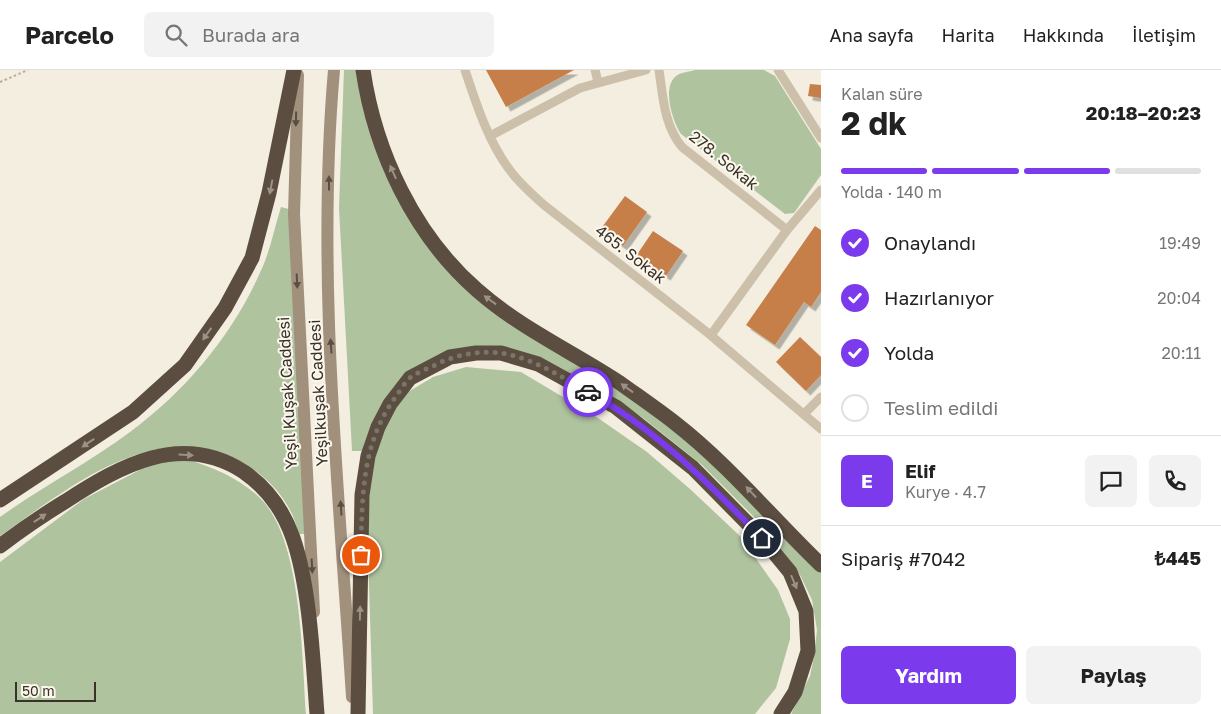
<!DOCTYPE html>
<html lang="tr">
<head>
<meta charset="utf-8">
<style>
	:root { --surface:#fff; --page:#f2f2f2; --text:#222; --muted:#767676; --line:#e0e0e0; --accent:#7c3aed }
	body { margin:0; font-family:"Golos Text",sans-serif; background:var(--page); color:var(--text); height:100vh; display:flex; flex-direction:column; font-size:19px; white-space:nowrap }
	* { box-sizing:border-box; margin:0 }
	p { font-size:16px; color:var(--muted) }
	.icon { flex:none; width:28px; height:28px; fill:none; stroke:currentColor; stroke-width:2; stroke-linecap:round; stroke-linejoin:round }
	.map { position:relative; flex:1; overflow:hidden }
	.side { display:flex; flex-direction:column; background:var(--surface); width:400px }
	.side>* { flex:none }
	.scale { position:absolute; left:15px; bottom:12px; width:81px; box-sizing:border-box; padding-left:5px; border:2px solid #3a322a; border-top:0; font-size:14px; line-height:18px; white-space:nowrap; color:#3a322a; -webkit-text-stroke:4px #fbf7ec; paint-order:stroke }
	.pin { position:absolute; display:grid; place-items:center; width:42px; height:42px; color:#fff; margin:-21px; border:2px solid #fff; border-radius:50%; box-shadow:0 1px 5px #0007 }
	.courier { position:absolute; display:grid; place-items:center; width:50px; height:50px; margin:-25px; border:4px solid #7c3aed; border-radius:50%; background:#fff; color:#222; box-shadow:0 1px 6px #0007 }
	.summary em { font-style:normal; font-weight:700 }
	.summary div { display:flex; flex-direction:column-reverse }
	.summary { display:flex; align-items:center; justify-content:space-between; height:85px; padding:0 20px }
	h1 { font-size:32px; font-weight:700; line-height:38px }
	.bar { display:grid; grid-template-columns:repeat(4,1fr); gap:8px 5px; align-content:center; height:60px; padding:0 20px }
	.bar i { height:6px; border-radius:4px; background:var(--line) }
	.bar .on { background:var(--accent) }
	.bar p { grid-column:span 4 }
	.line { display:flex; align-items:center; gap:12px; padding:0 20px; border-top:1px solid var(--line) }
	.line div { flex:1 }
	.round { display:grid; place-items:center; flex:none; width:52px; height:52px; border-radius:8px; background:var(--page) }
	ol { padding:0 20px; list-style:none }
	li { display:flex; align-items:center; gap:15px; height:55px }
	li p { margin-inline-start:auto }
	li .icon { padding:5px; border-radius:50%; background:var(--accent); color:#fff; stroke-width:4 }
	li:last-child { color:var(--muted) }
	li i { width:28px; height:28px; border:2px solid var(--line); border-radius:50% }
	.action { display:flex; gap:10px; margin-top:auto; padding:10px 20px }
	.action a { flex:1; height:58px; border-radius:8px; background:var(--accent); color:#fff; font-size:20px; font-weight:700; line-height:58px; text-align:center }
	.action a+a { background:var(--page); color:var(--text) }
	header { display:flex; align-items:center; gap:30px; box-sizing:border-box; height:70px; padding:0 25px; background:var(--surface); border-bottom:1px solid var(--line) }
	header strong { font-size:24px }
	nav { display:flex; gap:28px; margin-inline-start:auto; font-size:18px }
	.search { width:350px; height:45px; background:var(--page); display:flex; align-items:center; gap:12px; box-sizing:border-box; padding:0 18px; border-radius:8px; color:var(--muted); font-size:19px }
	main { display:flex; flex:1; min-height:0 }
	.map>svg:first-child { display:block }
	.green { fill:#b0c39f }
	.building { fill:#c77f4a; filter:url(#shadow) }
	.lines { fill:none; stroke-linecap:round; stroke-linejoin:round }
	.path { stroke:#b8ab95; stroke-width:2; stroke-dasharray:2.5 2.5; stroke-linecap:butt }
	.minor { stroke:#ccc0ab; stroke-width:9 }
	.secondary { stroke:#a0907c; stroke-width:12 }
	.motorway { stroke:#5b4e41; stroke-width:15 }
	.oneway { fill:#594e43 }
	.oneway2 { fill:#9b9285 }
	.done { stroke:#7b7469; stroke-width:5; stroke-dasharray:0 9 }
	.route { stroke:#7c3aed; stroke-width:6 }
	.labels { text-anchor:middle; stroke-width:4; stroke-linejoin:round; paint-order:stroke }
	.street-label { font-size:16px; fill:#3a322a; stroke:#fbf7ec }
</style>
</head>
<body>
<header>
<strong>Parcelo</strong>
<div class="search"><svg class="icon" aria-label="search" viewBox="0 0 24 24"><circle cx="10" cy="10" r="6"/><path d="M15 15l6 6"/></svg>Burada ara</div>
<nav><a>Ana sayfa</a><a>Harita</a><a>Hakkında</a><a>İletişim</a></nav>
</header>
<main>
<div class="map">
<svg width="821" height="644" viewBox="0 0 821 644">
	<defs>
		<filter id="shadow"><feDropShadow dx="4.5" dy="4.5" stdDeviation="0" flood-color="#0004"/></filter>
	</defs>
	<rect width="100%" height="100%" fill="#f3eedf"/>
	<path class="green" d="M 344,0 L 360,0 L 367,52 L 442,194 L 684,363 L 821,501 L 821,644 L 791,644 L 810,606 L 814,586 L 817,560 L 812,530 L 800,505 L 766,459 L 702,395 L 643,348 L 589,315 L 501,278 L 406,305 L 365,381 L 352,381 L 339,138 Z
		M 695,0 L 764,0 L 775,6 L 821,79 L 821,105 L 794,143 L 785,144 L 681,64 C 673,52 662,19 675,7 C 680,2 689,2 695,0 Z
		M 281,137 L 292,140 L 308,464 L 298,464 C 295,440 276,416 257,402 C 167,336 74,414 0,466 L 0,447 C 42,417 88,393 130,362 C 188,319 235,262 263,196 C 271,177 275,156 281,137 Z
		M 466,297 L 521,302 L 598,348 L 647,382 L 690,419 L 740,466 L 778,520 L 790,549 L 790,569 L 776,618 L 755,644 L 373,644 L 366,419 L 386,349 L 408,322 L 433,307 Z
		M 189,390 C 215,398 238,408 259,427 C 302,467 302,588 306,644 L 0,644 L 0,492 L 84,429 L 157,391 Z"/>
	<path class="building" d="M 486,0 L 574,0 L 506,37 Z
		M 810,14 L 821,15 L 821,28 L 808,26 Z
		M 625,126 L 647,142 L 623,176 L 600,160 Z
		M 815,156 L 821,160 L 821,222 L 811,237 L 804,232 L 775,275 L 746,255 Z
		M 653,161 L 683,181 L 666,206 L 636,186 Z
		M 800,267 L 821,287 L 821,305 L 806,321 L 776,292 Z"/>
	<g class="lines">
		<path class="path" d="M 0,12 L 28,0"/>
		<path class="minor" d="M 465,0 C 476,33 488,71 509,99 C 519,113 532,124 544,135 L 708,263 L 821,359
			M 595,0 L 598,12
			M 659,0 C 663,27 664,55 682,77 L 787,160
			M 778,0 L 821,68
			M 490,66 L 580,18 L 646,0
			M 711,265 L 787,160 L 821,120
			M 804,344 L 821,327"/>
		<path class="secondary" d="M 334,0 C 316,206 339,420 352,627
			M 298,5 L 294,144 L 314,542"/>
		<path class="motorway" d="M 363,0 C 375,82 414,165 477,220 C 520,258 573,282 620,313 C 638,326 657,339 675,353 C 729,395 772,448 821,495
			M 0,430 L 133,342 L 185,295 L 225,238 L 252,188 L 269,123 L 294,0
			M 0,476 C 21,460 43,445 66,431 C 120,396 181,361 244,402 C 267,418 284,442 293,468 C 310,517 313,592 317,644
			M 358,644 L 362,425 L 368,386 L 378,357 L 390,334 L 410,308 L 450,287 L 476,283 L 501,283 L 538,294 L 616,337 L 693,398 L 762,468 L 790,502 L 806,541 L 808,581 L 795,622 L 781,644"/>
	</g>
	<defs><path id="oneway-solid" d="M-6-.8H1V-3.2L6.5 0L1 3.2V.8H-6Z" transform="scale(1.25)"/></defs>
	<g class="oneway">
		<use href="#oneway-solid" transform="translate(296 49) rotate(91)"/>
		<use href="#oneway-solid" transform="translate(329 113) rotate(-90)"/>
		<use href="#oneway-solid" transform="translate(297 211) rotate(87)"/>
		<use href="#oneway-solid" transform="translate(331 276) rotate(-94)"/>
		<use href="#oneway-solid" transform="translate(341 438) rotate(-94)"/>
		<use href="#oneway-solid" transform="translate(312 496) rotate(87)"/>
	</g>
	<g class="oneway2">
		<use href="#oneway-solid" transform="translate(393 102) rotate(-114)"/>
		<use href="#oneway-solid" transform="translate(271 117) rotate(101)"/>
		<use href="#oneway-solid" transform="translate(490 230) rotate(-144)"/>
		<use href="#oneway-solid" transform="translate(207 264) rotate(125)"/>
		<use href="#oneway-solid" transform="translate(627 318) rotate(-144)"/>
		<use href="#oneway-solid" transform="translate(88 373) rotate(146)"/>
		<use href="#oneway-solid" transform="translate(186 385) rotate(3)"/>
		<use href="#oneway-solid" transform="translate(751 422) rotate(-133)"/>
		<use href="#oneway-solid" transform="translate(40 448) rotate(-34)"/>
		<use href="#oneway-solid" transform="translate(794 512) rotate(67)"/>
		<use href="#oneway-solid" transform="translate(360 543) rotate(-89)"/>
	</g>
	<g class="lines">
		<path class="done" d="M 361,485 C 362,429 361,372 397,325 C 401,319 406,311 411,307 C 418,302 427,299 435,295 C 455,285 479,280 501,283 C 533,288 560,306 588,322"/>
		<path class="route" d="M 588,322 C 655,358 709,414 762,468"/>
	</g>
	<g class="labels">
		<g class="street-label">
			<text transform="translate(724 90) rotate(39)" y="6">278. Sokak</text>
			<text transform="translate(631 184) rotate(38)" y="6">465. Sokak</text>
			<text transform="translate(287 323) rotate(-93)" y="6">Yeşil Kuşak Caddesi</text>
			<text transform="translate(318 323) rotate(-93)" y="6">Yeşilkuşak Caddesi</text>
		</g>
	</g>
</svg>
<div class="scale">50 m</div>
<div class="pin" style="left:361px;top:485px;background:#ea580c"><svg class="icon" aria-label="bag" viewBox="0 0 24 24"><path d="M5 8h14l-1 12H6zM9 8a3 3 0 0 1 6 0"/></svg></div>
<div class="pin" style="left:762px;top:468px;background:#1f2937"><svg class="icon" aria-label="home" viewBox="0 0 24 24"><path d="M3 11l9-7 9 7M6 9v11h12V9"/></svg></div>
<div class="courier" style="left:588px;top:322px"><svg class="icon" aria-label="car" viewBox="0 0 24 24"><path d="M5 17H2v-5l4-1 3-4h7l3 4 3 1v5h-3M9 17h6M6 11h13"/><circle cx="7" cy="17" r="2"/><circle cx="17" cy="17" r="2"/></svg></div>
</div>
<section class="side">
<div class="summary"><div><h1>2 dk</h1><p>Kalan süre</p></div><em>20:18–20:23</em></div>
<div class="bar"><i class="on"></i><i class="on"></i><i class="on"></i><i></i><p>Yolda · 140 m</p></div>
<ol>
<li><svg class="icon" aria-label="check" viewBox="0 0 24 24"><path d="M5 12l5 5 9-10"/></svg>Onaylandı<p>19:49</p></li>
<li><svg class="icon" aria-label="check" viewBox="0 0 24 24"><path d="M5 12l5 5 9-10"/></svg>Hazırlanıyor<p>20:04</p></li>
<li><svg class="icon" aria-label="check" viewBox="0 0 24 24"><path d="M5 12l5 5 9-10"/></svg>Yolda<p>20:11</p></li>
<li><i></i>Teslim edildi</li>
</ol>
<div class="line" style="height:90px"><b class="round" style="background:var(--accent);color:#fff">E</b><div><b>Elif</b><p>Kurye · 4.7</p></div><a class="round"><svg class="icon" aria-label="chat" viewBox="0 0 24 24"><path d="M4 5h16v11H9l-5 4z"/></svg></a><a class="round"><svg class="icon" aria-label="phone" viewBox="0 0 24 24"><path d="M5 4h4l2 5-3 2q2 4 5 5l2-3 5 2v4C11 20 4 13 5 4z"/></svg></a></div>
<div class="line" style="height:65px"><div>Sipariş #7042</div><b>₺445</b></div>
<div class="action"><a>Yardım</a><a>Paylaş</a></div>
</section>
</main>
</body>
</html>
